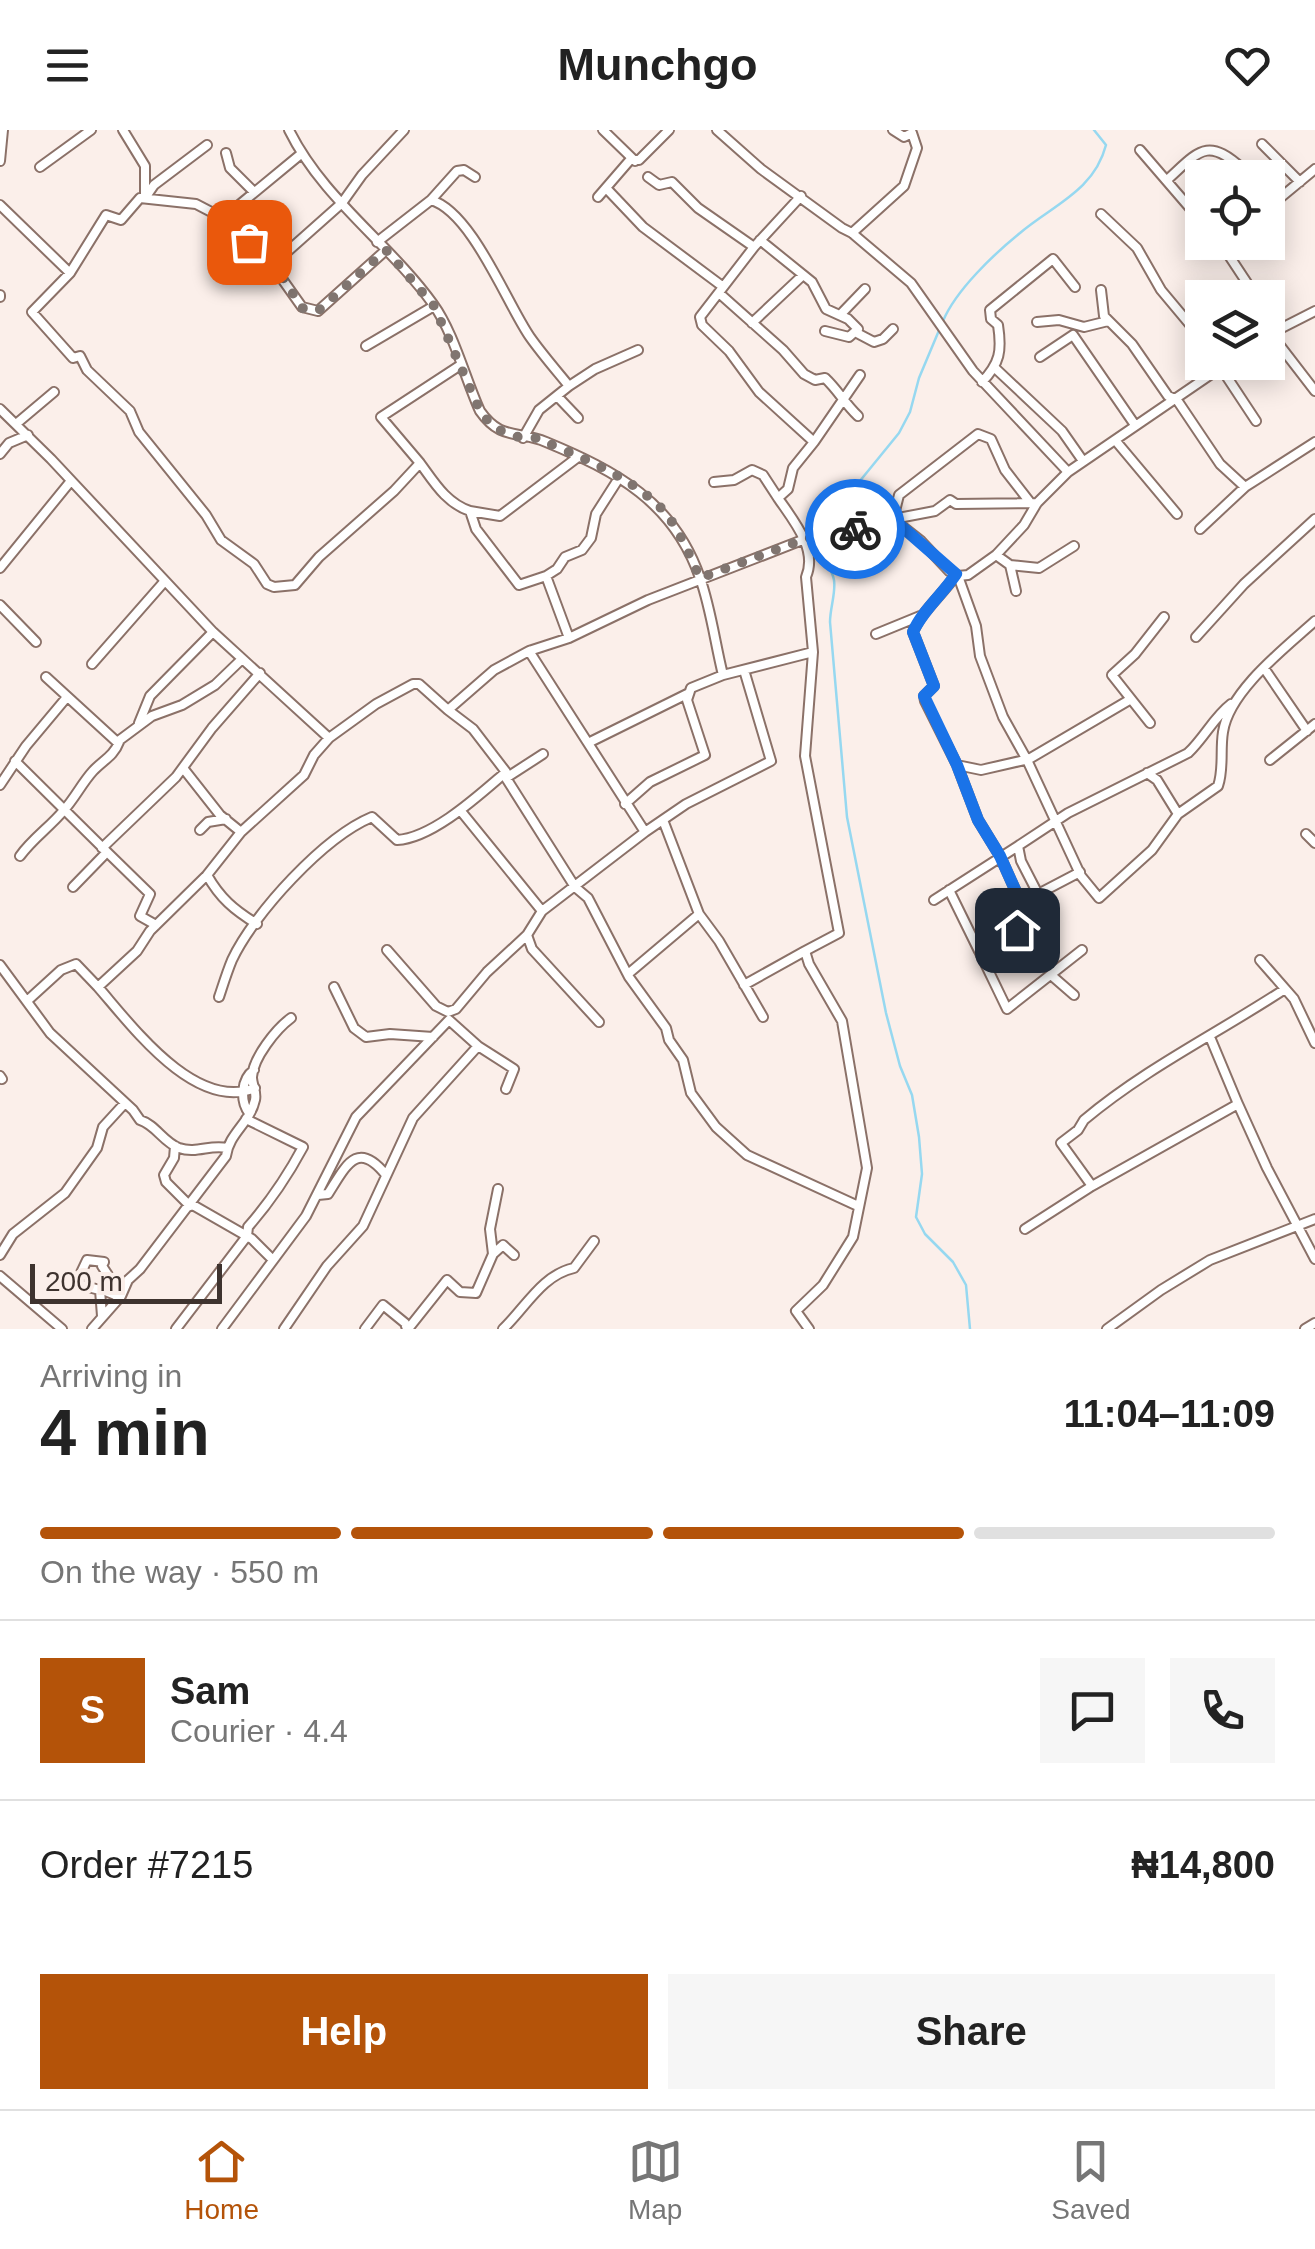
<!DOCTYPE html>
<html lang="en">
<head>
<meta charset="utf-8">
<style>
	:root { --surface:#fff; --page:#f6f6f6; --text:#222; --muted:#767676; --line:#e0e0e0; --accent:#b45309 }
	body { margin:0; font-family:Helvetica,sans-serif; background:var(--page); color:var(--text); height:100vh; display:flex; flex-direction:column; font-size:38px; white-space:nowrap }
	* { box-sizing:border-box; margin:0 }
	p { font-size:32px; color:var(--muted) }
	.icon { flex:none; width:55px; height:55px; fill:none; stroke:currentColor; stroke-width:2; stroke-linecap:round; stroke-linejoin:round }
	.map { position:relative; height:1199px; overflow:hidden }
	.drawer { display:flex; flex-direction:column; background:var(--surface); flex:1 }
	.drawer>* { flex:none }
	.controls { position:absolute; left:1185px; top:30px; display:grid; gap:20px }
	.controls a { display:grid; place-items:center; width:100px; height:100px; border-radius:0px; background:var(--surface); box-shadow:0 5px 25px #0003; font-size:50px }
	.scale { position:absolute; left:30px; bottom:25px; width:192px; box-sizing:border-box; padding-left:10px; border:5px solid #3e332f; border-top:0; font-size:28px; line-height:35px; white-space:nowrap; color:#3e332f; -webkit-text-stroke:8px #fbefea; paint-order:stroke }
	.pin { position:absolute; display:grid; place-items:center; width:85px; height:85px; color:#fff; margin:-42px; border-radius:20px; box-shadow:0 5px 15px #0006 }
	.courier { position:absolute; display:grid; place-items:center; width:100px; height:100px; margin:-50px; border:8px solid #1a73e8; border-radius:50%; background:#fff; color:#222; box-shadow:0 2px 12px #0007 }
	.summary em { font-style:normal; font-weight:600 }
	.summary div { display:flex; flex-direction:column-reverse }
	.summary { display:flex; align-items:center; justify-content:space-between; height:170px; padding:0 40px }
	h1 { font-size:65px; font-weight:600; line-height:75px }
	.bar { display:grid; grid-template-columns:repeat(4,1fr); gap:15px 10px; align-content:center; height:120px; padding:0 40px }
	.bar i { height:12px; border-radius:8px; background:var(--line) }
	.bar .on { background:var(--accent) }
	.bar p { grid-column:span 4 }
	.line { display:flex; align-items:center; gap:25px; padding:0 40px; border-top:2px solid var(--line) }
	.line div { flex:1 }
	.round { display:grid; place-items:center; flex:none; width:105px; height:105px; border-radius:0px; background:var(--page) }
	.button { display:flex; gap:20px; margin-top:auto; padding:20px 40px }
	.button a { flex:1; height:115px; border-radius:0px; background:var(--accent); color:#fff; font-size:40px; font-weight:600; line-height:115px; text-align:center }
	.button a+a { background:var(--page); color:var(--text) }
	header { display:flex; justify-content:space-between; align-items:center; height:130px; padding:0 40px; background:var(--surface); font-size:45px; font-weight:600 }
	.tab-bar { display:flex; justify-content:space-around; align-items:center; height:140px; border-top:2px solid var(--line); background:var(--surface); font-size:28px; color:var(--muted) }
	.tab-bar a { display:grid; justify-items:center; gap:5px }
	.tab-bar .on { color:var(--accent) }
	.map>svg:first-child { display:block }
	.lines { fill:none; stroke-linecap:round; stroke-linejoin:round }
	.stream { stroke:#96d8f0; stroke-width:2.5 }
	.minor-casing { stroke:#8b7168; stroke-width:12 }
	.minor { stroke:#fff; stroke-width:8 }
	.done { stroke:#807570; stroke-width:10; stroke-dasharray:0 18 }
	.route { stroke:#1a73e8; stroke-width:12 }
</style>
</head>
<body>
<header><svg class="icon" aria-label="menu" viewBox="0 0 24 24"><path d="M4 6h16M4 12h16M4 18h16"/></svg>Munchgo<svg class="icon" aria-label="heart" viewBox="0 0 24 24"><path d="M12 20l-8-8c-3-5 5-10 8-4 3-6 11-1 8 4z"/></svg></header>
<div class="map">
<svg width="1315" height="1199" viewBox="0 0 1315 1199">
	<rect width="100%" height="100%" fill="#fbefea"/>
	<g class="lines">
		<path class="stream" d="M 943,191 C 956,160 994,124 1020,103 C 1053,75 1094,61 1106,15 L 1094,0
			M 826,403 L 846,368 L 899,303 L 910,282 L 919,248 L 940,198
			M 823,410 C 820,431 830,432 834,450 C 836,463 830,478 830,492 L 847,687 L 886,883 L 900,936 L 912,965 L 919,1007 L 922,1044 L 916,1087 L 925,1104 L 953,1132 L 966,1155 L 970,1199"/>
		<defs>
			<path id="minor" d="M 123,0 L 145,36 L 145,64
				M 289,0 C 323,69 389,113 433,174 C 454,203 465,248 480,281 C 501,311 518,300 546,312 C 616,341 674,372 700,448 C 711,479 715,513 723,545
				M 603,0 L 635,31
				M 717,0 L 761,39 L 842,98 L 852,103 L 911,153 L 973,241 L 1068,342
				M 1262,14 L 1300,52
				M 1140,20 L 1202,92
				M 226,23 L 230,38 L 254,62
				M 301,24 L 227,85 L 219,86 L 196,74 L 140,68 L 121,90 L 106,85 L 70,143 L 32,182 L 73,228 L 80,226 L 87,240 L 130,281 L 139,302 L 206,385 L 221,410 L 254,434 L 267,454 L 274,457 L 295,455 L 319,427 L 394,361 L 420,333 L 381,287 L 459,236
				M 0,31 L 3,0
				M 40,37 L 91,0
				M 648,47 L 659,55 L 672,52 L 698,78 L 754,117
				M 1167,50 C 1199,21 1207,6 1244,40
				M 606,58 L 643,97 L 722,156
				M 801,66 L 754,117 L 700,187 L 702,195 L 729,221 L 759,262 L 814,312 L 793,338 L 788,359 L 778,368 C 793,390 818,419 806,447 L 813,522 L 805,626 L 839,803 L 805,821 L 809,834 L 842,891 L 867,1038 L 853,1107 L 823,1155 L 796,1181 L 809,1199
				M 598,67 L 630,30 L 639,30 L 669,0
				M 145,68 L 154,55 L 207,15
				M 431,70 L 457,41 L 464,40 L 475,47
				M 0,75 L 70,143
				M 1268,78 L 1315,39
				M 1101,84 L 1137,118 L 1161,160 L 1202,209
				M 227,85 L 266,132 L 279,129 L 342,73 L 362,45 L 404,0
				M 852,103 L 904,56 L 917,18 L 912,3 L 904,7 L 893,0
				M 760,110 L 812,152 L 826,179 L 848,189 L 858,199 L 849,207 L 825,201
				M 377,112 L 431,70 C 472,82 507,174 530,207 C 542,224 556,240 569,256 L 539,280 L 523,308
				M 1220,112 L 1257,168
				M 278,113 L 273,131 L 275,139 L 302,177 L 318,181 L 386,120
				M 1101,160 L 1104,186 L 1132,214 L 1168,266 L 1177,270 L 1220,334 L 1245,357 L 1315,312
				M 719,163 L 783,220 L 804,244 L 815,250 L 825,248 C 838,260 845,274 858,286
				M 0,165 L 0,167
				M 1268,183 L 1279,199
				M 840,185 L 865,159
				M 1037,192 L 1059,190 L 1084,197 L 1108,191
				M 752,193 L 803,145
				M 855,202 L 874,212 L 883,209 L 893,199
				M 1270,204 L 1315,181
				M 1271,204 L 1315,261
				M 366,216 L 434,176
				M 1040,227 L 1073,205 L 1135,295
				M 995,238 L 1062,301 L 1083,331
				M 1221,238 L 1256,291
				M 982,252 C 1000,233 1002,221 998,195 L 991,189 L 990,180 L 1053,129 L 1075,157
				M 569,256 L 595,239 L 638,220
				M 557,266 L 578,288
				M 0,279 L 51,329 L 213,502 L 329,608 L 376,574 L 413,554 L 419,554 L 448,580 L 494,540 L 529,521 L 569,508 L 648,470 L 805,409 L 893,389 L 921,411 L 949,441 L 958,446 L 968,445 L 996,425 L 1024,395 L 1037,373 L 1068,342 L 1229,232
				M 16,294 L 54,262
				M 1115,310 L 1177,384
				M 814,312 L 860,245
				M 0,324 L 9,313 L 28,305
				M 420,333 C 434,352 446,373 470,381 L 476,399 L 519,455 L 546,446 L 557,439 L 565,427 L 582,420 L 591,408 L 596,384 L 619,348
				M 714,352 L 734,350 L 752,340 L 763,345 L 778,368
				M 1029,371 L 1005,340 L 991,309 L 978,304 L 899,365 L 893,389 L 935,381 L 950,370 L 956,374 L 1037,373
				M 470,381 L 500,386 L 578,327
				M 1200,399 L 1245,357
				M 996,425 L 1010,435 L 1016,461
				M 1010,435 L 1039,438 L 1074,416
				M 0,438 L 70,352
				M 956,445 C 942,465 922,481 913,502 L 934,556 L 924,566 L 925,571 L 957,635 L 978,690 L 1000,726 L 1026,784 L 1040,805
				M 546,446 L 569,508
				M 958,446 L 976,496 L 980,526 L 1003,587 L 1027,630 L 1081,746 L 1099,768 L 1152,720 L 1178,684 L 1218,656 C 1224,639 1220,620 1223,602 C 1229,561 1285,518 1315,491
				M 0,475 L 36,512
				M 876,504 L 920,486
				M 1196,507 L 1244,454 L 1315,389
				M 92,534 L 164,452
				M 1264,538 L 1307,601
				M 46,547 L 117,612 L 152,586 L 182,575 L 215,555 L 242,529
				M 448,580 L 473,599 L 506,642 L 506,648 L 575,757 L 588,768 L 629,847 L 666,898 L 669,910 L 683,930 L 691,963 L 716,997 L 747,1025 L 858,1076
				M 139,593 L 150,566 L 213,502
				M 1150,593 L 1112,545 L 1135,524 L 1164,487
				M 588,613 L 687,564
				M 1270,630 L 1315,594
				M 15,631 L 107,722 L 73,757
				M 957,635 L 981,640 L 1029,629 L 1131,569
				M 183,638 L 220,685 L 241,702
				M 1147,643 L 1157,650 L 1178,684
				M 506,648 L 543,624
				M 0,655 L 26,616 L 67,567
				M 625,674 L 650,652 L 705,625 L 687,570 L 691,558 L 723,545 L 813,522
				M 460,680 L 542,781
				M 663,690 L 699,784 L 719,811 L 763,887
				M 200,700 L 208,692 L 226,689
				M 645,702 L 686,674 L 771,631 L 744,540
				M 1306,704 L 1315,713
				M 102,718 L 176,647 L 212,598 L 260,543
				M 107,722 L 150,764 L 140,786 L 156,795
				M 20,726 C 33,708 50,697 64,680 C 75,668 82,653 93,641 C 102,631 114,626 119,612
				M 207,745 C 220,768 234,780 257,794
				M 949,760 L 979,821
				M 1019,765 L 1038,764 L 1080,742
				M 934,770 L 1018,716
				M 527,805 L 532,819 L 599,892
				M 387,820 L 436,876 L 448,882 L 456,879 L 487,842 L 527,805 L 542,781 L 645,702 L 529,521
				M 1082,820 L 1007,879 L 979,821 L 1017,800 L 1038,764 L 1021,731 L 1018,716 L 1068,683 L 1188,623 C 1204,608 1214,587 1231,574
				M 1260,830 L 1294,869 L 1315,913
				M 0,835 L 50,903 L 133,980 L 140,990 C 156,995 163,1012 179,1018 C 197,1024 210,1014 227,1018
				M 628,844 L 699,784
				M 1051,845 L 1074,865
				M 744,855 L 805,821
				M 98,857 C 132,896 195,982 255,958
				M 334,857 L 354,898 L 366,907 L 390,904 L 433,907
				M 219,867 C 223,855 227,842 232,830 C 254,783 324,707 372,687 L 397,710 C 433,708 479,665 506,642
				M 27,871 L 61,840 L 76,834 L 98,857 L 137,821 L 150,801 L 207,745 L 241,702 L 304,645 L 314,625 L 329,608
				M 1210,907 L 1238,974
				M 478,916 L 514,939 L 506,959
				M 0,946 L 2,949
				M 249,983 C 240,971 241,949 254,940
				M 175,1016 L 174,1028 L 164,1045 L 166,1052 L 190,1076
				M 1092,1056 L 1061,1013 L 1078,1000 L 1084,990 C 1146,938 1218,903 1285,859
				M 318,1065 L 328,1064 C 346,1036 357,1009 386,1045
				M 191,1074 L 252,1109 L 273,1130
				M 1025,1099 L 1092,1056 L 1238,974 L 1267,1038 L 1315,1129
				M 493,1124 L 490,1099 L 498,1059
				M 0,1125 L 13,1104 L 65,1063 L 97,1018 L 103,997 L 125,973
				M 0,1146 L 62,1199
				M 102,1186 L 100,1160 L 80,1155 L 79,1147 L 87,1130 L 104,1132 L 102,1136 L 108,1145 L 103,1160 L 120,1167
				M 92,1199 L 121,1166 L 128,1150 L 140,1139 L 226,1026 C 229,1003 250,993 255,970 C 257,962 252,955 252,947 C 253,928 276,899 291,888
				M 176,1199 L 247,1106 L 248,1097 C 269,1073 288,1045 303,1017 L 246,989
				M 222,1199 L 306,1086 L 356,987 L 449,890 L 478,916 L 413,988 L 363,1096 L 327,1136 L 284,1199
				M 365,1199 L 383,1175 L 405,1193 L 407,1199
				M 408,1199 L 447,1150 L 460,1162 L 476,1163 L 493,1124 L 503,1115 L 514,1125
				M 503,1199 C 526,1177 542,1145 574,1138 L 594,1111
				M 1107,1199 L 1161,1160 L 1210,1130 L 1315,1089
				M 1305,1199 L 1315,1193"/>
		</defs>
		<use href="#minor" class="minor-casing"/>
		<use href="#minor" class="minor"/>
	</g>
	<g class="lines">
		<path class="done" d="M 249,112 L 266,132 L 272,130 L 302,178 L 318,181 L 386,120 L 434,176 L 480,281 C 494,301 512,309 536,308 C 578,326 628,345 661,378 C 679,397 689,425 700,448 L 805,409 L 855,399"/>
		<path class="route" d="M 855,399 L 893,389 L 956,444 C 942,465 922,481 913,502 L 934,556 L 924,566 L 957,635 L 978,690 L 1000,726 L 1026,784 L 1017,800"/>
	</g>
</svg>
<div class="controls">
<a><svg class="icon" aria-label="locate" viewBox="0 0 24 24"><circle cx="12" cy="12" r="6"/><path d="M12 2v4M12 18v4M2 12h4M18 12h4"/></svg></a>
<a><svg class="icon" aria-label="layers" viewBox="0 0 24 24"><path d="M12 4l9 5-9 5-9-5zM3 14l9 5 9-5"/></svg></a>
</div>
<div class="scale">200 m</div>
<div class="pin" style="left:249px;top:112px;background:#ea580c"><svg class="icon" aria-label="bag" viewBox="0 0 24 24"><path d="M5 8h14l-1 12H6zM9 8a3 3 0 0 1 6 0"/></svg></div>
<div class="pin" style="left:1017px;top:800px;background:#1f2937"><svg class="icon" aria-label="home" viewBox="0 0 24 24"><path d="M3 11l9-7 9 7M6 9v11h12V9"/></svg></div>
<div class="courier" style="left:855px;top:399px"><svg class="icon" aria-label="bike" viewBox="0 0 24 24"><circle cx="6" cy="16" r="4"/><circle cx="18" cy="16" r="4"/><path d="M6 16l4-8h5l3 8M10 8l3 8H6M13 5h3"/></svg></div>
</div>
<section class="drawer">
<div class="summary"><div><h1>4 min</h1><p>Arriving in</p></div><em>11:04–11:09</em></div>
<div class="bar"><i class="on"></i><i class="on"></i><i class="on"></i><i></i><p>On the way · 550 m</p></div>
<div class="line" style="height:180px"><b class="round" style="background:var(--accent);color:#fff">S</b><div><b>Sam</b><p>Courier · 4.4</p></div><a class="round"><svg class="icon" aria-label="chat" viewBox="0 0 24 24"><path d="M4 5h16v11H9l-5 4z"/></svg></a><a class="round"><svg class="icon" aria-label="phone" viewBox="0 0 24 24"><path d="M5 4h4l2 5-3 2q2 4 5 5l2-3 5 2v4C11 20 4 13 5 4z"/></svg></a></div>
<div class="line" style="height:130px"><div>Order #7215</div><b>₦14,800</b></div>
<div class="button"><a>Help</a><a>Share</a></div>
</section>
<nav class="tab-bar">
<a class="on"><svg class="icon" aria-label="home" viewBox="0 0 24 24"><path d="M3 11l9-7 9 7M6 9v11h12V9"/></svg>Home</a>
<a><svg class="icon" aria-label="map" viewBox="0 0 24 24"><path d="M3 6l6-2 6 2 6-2v14l-6 2-6-2-6 2zM9 4v14M15 6v14"/></svg>Map</a>
<a><svg class="icon" aria-label="saved" viewBox="0 0 24 24"><path d="M7 4h10v16l-5-4-5 4z"/></svg>Saved</a>
</nav>
</body>
</html>
